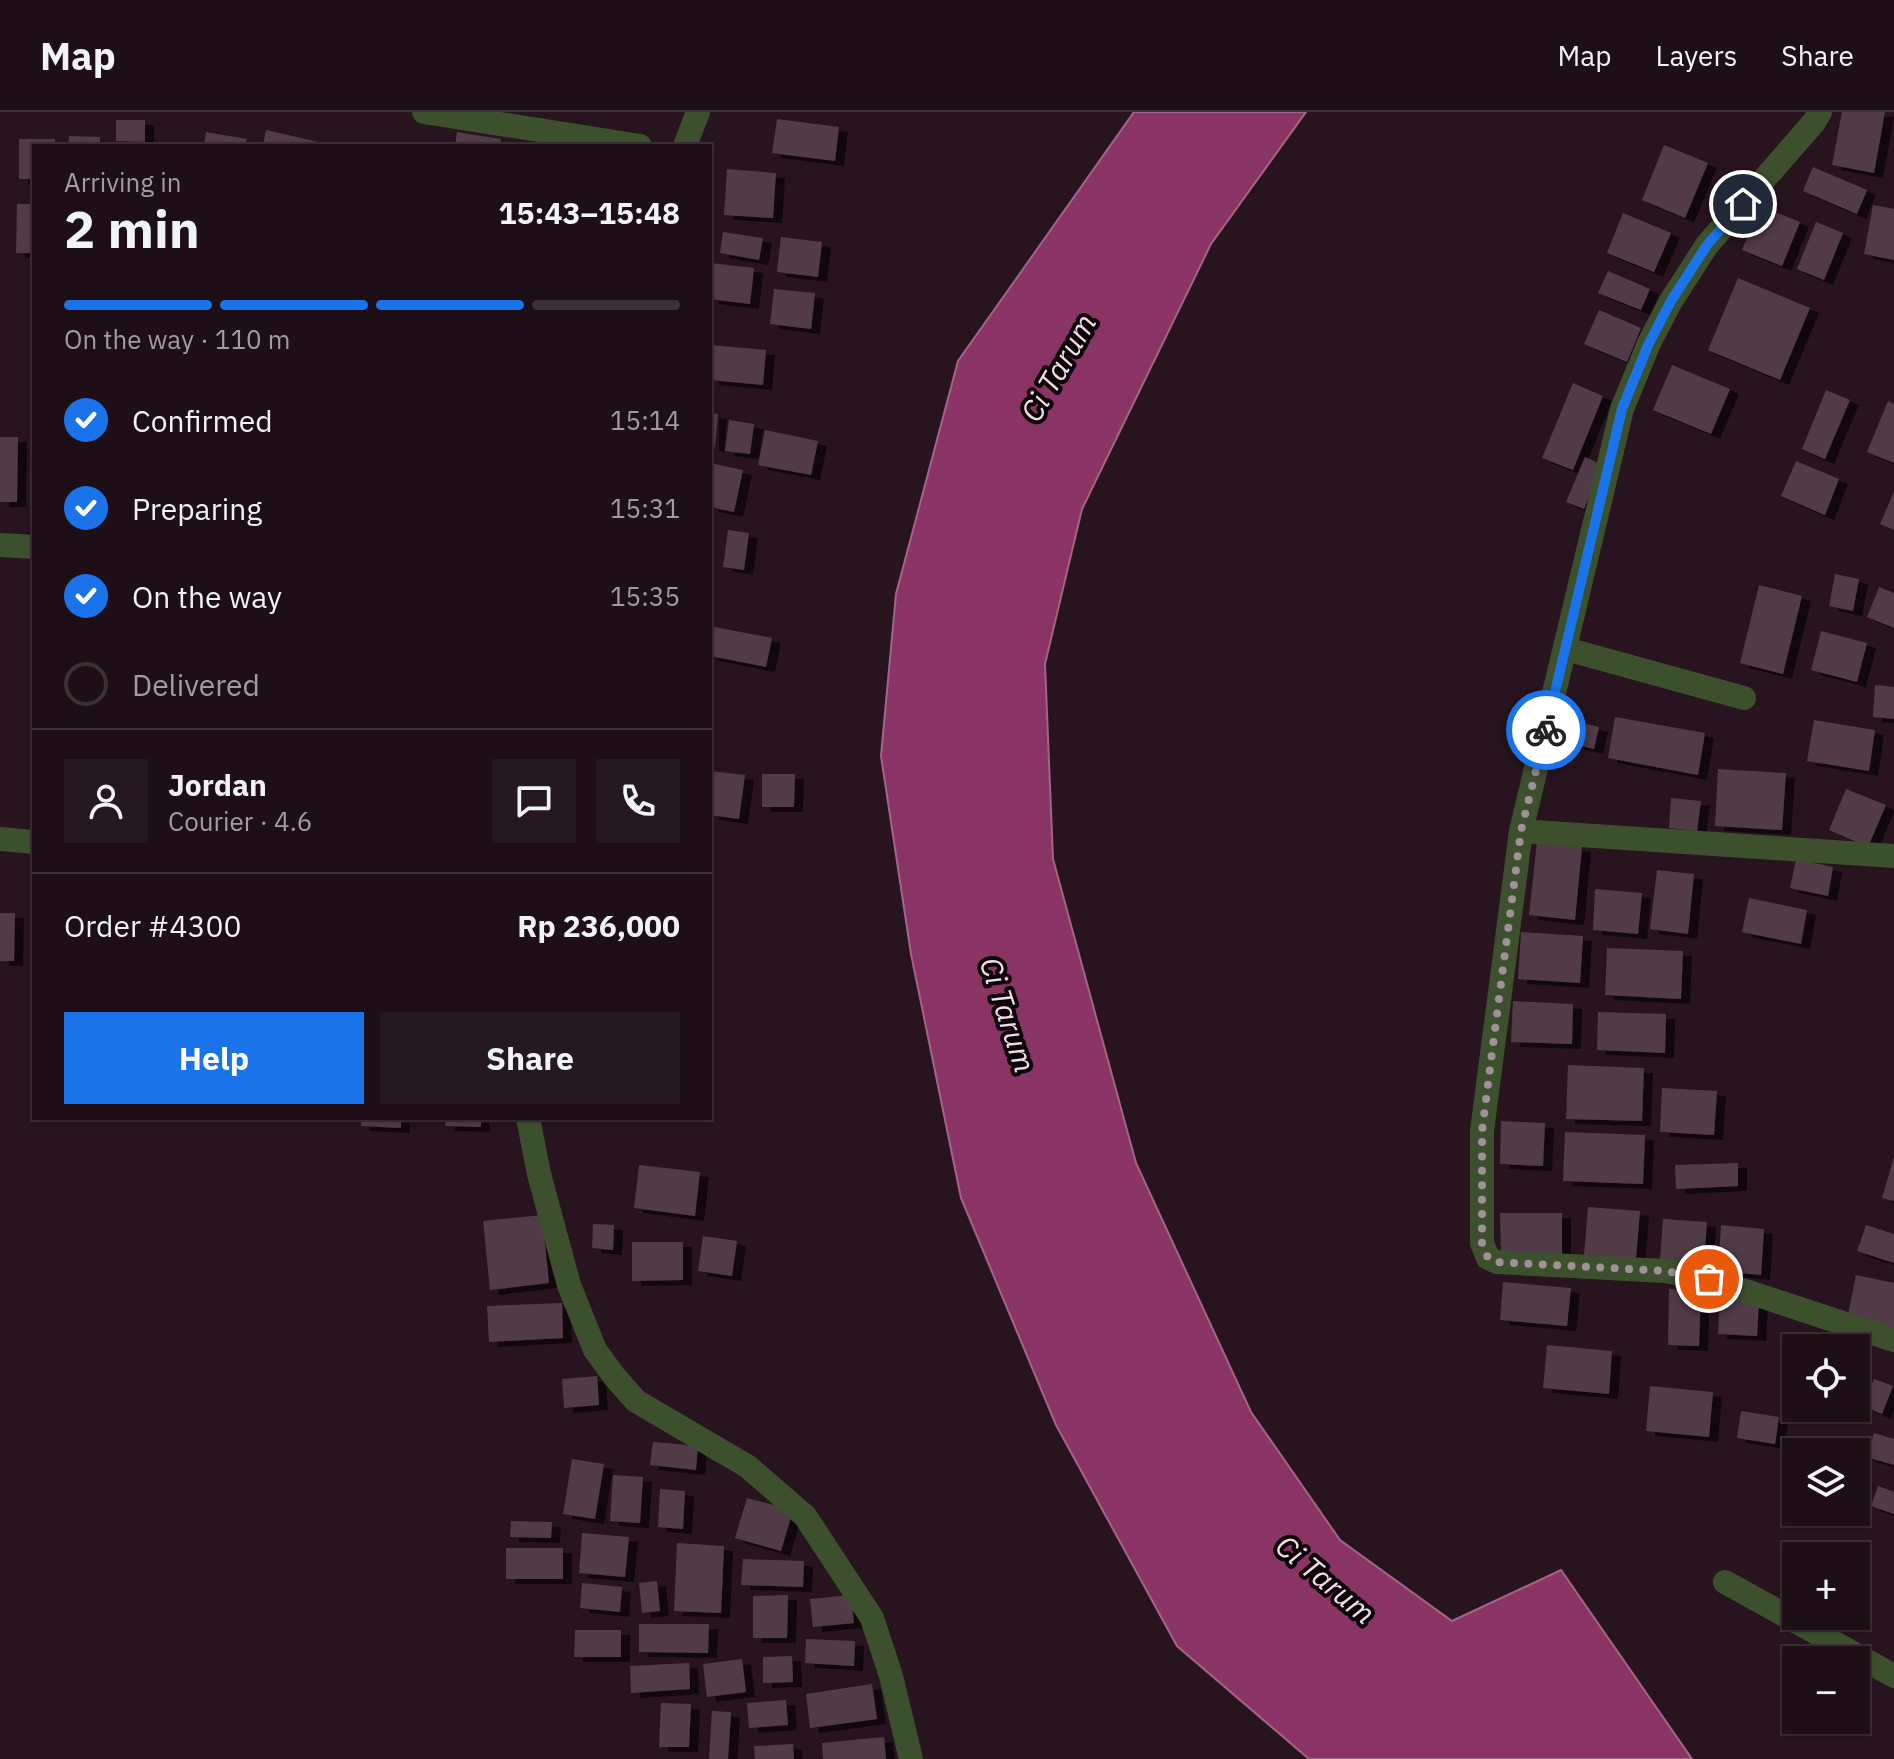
<!DOCTYPE html>
<html lang="en">
<head>
<meta charset="utf-8">
<style>
	:root { --surface:#1e0f16; --page:#26181f; --text:#f1f3f6; --muted:#a19ca1; --line:#3c2f35; --accent:#1a73e8 }
	body { margin:0; font-family:"IBM Plex Sans",sans-serif; background:var(--page); color:var(--text); height:100vh; display:flex; flex-direction:column; font-size:30px; white-space:nowrap }
	* { box-sizing:border-box; margin:0 }
	p { font-size:26px; color:var(--muted) }
	.icon { flex:none; width:44px; height:44px; fill:none; stroke:currentColor; stroke-width:2; stroke-linecap:round; stroke-linejoin:round }
	.map { position:relative; flex:1; overflow:hidden }
	.details { position:absolute; left:32px; top:32px; width:680px; height:976px; display:flex; flex-direction:column; background:var(--surface); border-radius:0px; box-shadow:0 2px 6px #0004,0 0 0 2px var(--line) }
	.details>* { flex:none }
	.tools { position:absolute; left:1782px; top:1222px; display:grid; gap:16px }
	.tools a { display:grid; place-items:center; width:88px; height:88px; border-radius:0px; background:var(--surface); box-shadow:0 2px 6px #0004,0 0 0 2px var(--line); font-size:40px }
	.pin { position:absolute; display:grid; place-items:center; width:68px; height:68px; color:#fff; margin:-34px; border:4px solid #fff; border-radius:50%; box-shadow:0 2px 8px #0007 }
	.courier { position:absolute; display:grid; place-items:center; width:80px; height:80px; margin:-40px; border:6px solid #1a73e8; border-radius:50%; background:#fff; color:#222; box-shadow:0 2px 10px #0007 }
	.head em { font-style:normal; font-weight:700 }
	.head div { display:flex; flex-direction:column-reverse }
	.head { display:flex; align-items:center; justify-content:space-between; height:136px; padding:0 32px }
	h1 { font-size:52px; font-weight:700; line-height:60px }
	.bar { display:grid; grid-template-columns:repeat(4,1fr); gap:12px 8px; align-content:center; height:96px; padding:0 32px }
	.bar i { height:10px; border-radius:6px; background:var(--line) }
	.bar .current { background:var(--accent) }
	.bar p { grid-column:span 4 }
	.line { display:flex; align-items:center; gap:20px; padding:0 32px; border-top:2px solid var(--line) }
	.line div { flex:1 }
	.round { display:grid; place-items:center; flex:none; width:84px; height:84px; border-radius:0px; background:var(--page) }
	ol { padding:0 32px; list-style:none }
	li { display:flex; align-items:center; gap:24px; height:88px }
	li p { margin-inline-start:auto }
	li .icon { padding:8px; border-radius:50%; background:var(--accent); color:#fff; stroke-width:4 }
	li:last-child { color:var(--muted) }
	li i { width:44px; height:44px; border:4px solid var(--line); border-radius:50% }
	.button { display:flex; gap:16px; margin-top:auto; padding:16px 32px }
	.button a { flex:1; height:92px; border-radius:0px; background:var(--accent); color:#fff; font-size:32px; font-weight:700; line-height:92px; text-align:center }
	.button a+a { background:var(--page); color:var(--text) }
	header { display:flex; align-items:center; gap:48px; box-sizing:border-box; height:112px; padding:0 40px; background:var(--surface); border-bottom:2px solid var(--line) }
	header strong { font-size:38px }
	nav { display:flex; gap:44px; margin-inline-start:auto; font-size:28px }
	.map>svg:first-child { display:block }
	.water { fill:#893464; stroke:#a36487; stroke-width:2 }
	.building { fill:#513b46; filter:url(#shadow) }
	.lines { fill:none; stroke-linecap:round; stroke-linejoin:round }
	.minor { stroke:#3d502e; stroke-width:24 }
	.done { stroke:#a09098; stroke-width:8; stroke-dasharray:0 14.4 }
	.route { stroke:#1a73e8; stroke-width:10 }
	.labels { text-anchor:middle; stroke-width:8; stroke-linejoin:round; paint-order:stroke }
	.water-label { font-size:30px; font-style:italic; fill:#f4dbe7; stroke:#0b0407 }
</style>
</head>
<body>
<header>
<strong>Map</strong>
<nav><a>Map</a><a>Layers</a><a>Share</a></nav>
</header>
<div class="map">
<svg width="1894" height="1647" viewBox="0 0 1894 1647">
	<defs>
		<filter id="shadow"><feDropShadow dx="9" dy="5" stdDeviation="0" flood-color="#0009"/></filter>
	</defs>
	<rect width="100%" height="100%" fill="#28141e"/>
	<path class="water" d="M 1134,0 L 1306,0 L 1211,132 L 1082,397 L 1045,552 L 1053,747 L 1136,1051 L 1251,1300 L 1340,1428 L 1452,1509 L 1561,1458 L 1692,1647 L 1309,1647 L 1177,1534 L 1056,1313 L 961,1086 L 911,842 L 881,644 L 896,482 L 958,249 Z"/>
	<path class="building" d="M 1842,0 L 1885,0 L 1874,61 L 1832,53 Z
		M 777,7 L 839,15 L 835,49 L 772,41 Z
		M 116,8 L 145,8 L 145,30 L 116,29 Z
		M 266,18 L 332,33 L 332,34 L 263,34 Z
		M 206,20 L 247,27 L 245,34 L 204,34 Z
		M 457,20 L 501,27 L 500,34 L 455,34 Z
		M 69,24 L 100,25 L 100,34 L 68,34 Z
		M 19,27 L 55,27 L 55,34 L 34,34 L 34,67 L 19,67 Z
		M 1664,33 L 1708,51 L 1685,106 L 1642,88 Z
		M 1813,55 L 1867,78 L 1857,102 L 1803,79 Z
		M 727,57 L 776,61 L 773,106 L 724,103 Z
		M 17,92 L 34,92 L 34,141 L 16,141 Z
		M 1873,93 L 1894,97 L 1894,148 L 1864,142 Z
		M 1760,94 L 1800,110 L 1782,154 L 1742,138 Z
		M 1623,101 L 1671,121 L 1654,160 L 1607,141 Z
		M 1816,110 L 1843,121 L 1824,168 L 1797,157 Z
		M 723,120 L 763,126 L 759,148 L 720,141 Z
		M 781,125 L 822,130 L 818,165 L 777,160 Z
		M 710,151 L 754,156 L 750,192 L 710,187 Z
		M 1608,159 L 1650,177 L 1641,198 L 1598,181 Z
		M 1738,166 L 1810,196 L 1780,268 L 1708,238 Z
		M 774,177 L 815,181 L 811,217 L 770,212 Z
		M 1599,198 L 1641,216 L 1627,250 L 1584,232 Z
		M 710,233 L 766,238 L 763,273 L 710,268 Z
		M 1672,253 L 1730,277 L 1711,322 L 1653,298 Z
		M 1573,271 L 1603,284 L 1573,358 L 1542,346 Z
		M 1826,278 L 1850,288 L 1825,347 L 1802,337 Z
		M 1888,289 L 1894,292 L 1894,351 L 1867,340 Z
		M 710,301 L 718,302 L 715,335 L 710,334 Z
		M 729,308 L 754,312 L 750,342 L 725,339 Z
		M 765,318 L 818,329 L 811,363 L 758,353 Z
		M 0,325 L 18,325 L 17,390 L 0,390 Z
		M 1585,345 L 1602,353 L 1584,397 L 1566,390 Z
		M 1796,349 L 1839,367 L 1825,403 L 1781,384 Z
		M 710,351 L 743,358 L 734,400 L 710,395 Z
		M 1894,380 L 1894,418 L 1880,412 Z
		M 728,418 L 749,421 L 744,458 L 723,455 Z
		M 1835,462 L 1859,467 L 1853,499 L 1829,494 Z
		M 1759,473 L 1802,484 L 1783,562 L 1740,551 Z
		M 1879,475 L 1894,481 L 1894,516 L 1867,505 Z
		M 710,514 L 772,526 L 766,555 L 710,544 Z
		M 1821,519 L 1867,531 L 1857,570 L 1811,558 Z
		M 1875,573 L 1894,575 L 1894,607 L 1873,605 Z
		M 1615,605 L 1705,621 L 1698,663 L 1608,646 Z
		M 1566,607 L 1599,615 L 1594,637 L 1561,629 Z
		M 1814,608 L 1875,618 L 1869,659 L 1807,649 Z
		M 1718,657 L 1786,661 L 1782,718 L 1715,714 Z
		M 710,659 L 745,663 L 739,707 L 710,703 Z
		M 762,662 L 795,662 L 794,695 L 762,695 Z
		M 1846,677 L 1886,693 L 1868,735 L 1829,718 Z
		M 1671,686 L 1701,689 L 1697,719 L 1669,716 Z
		M 1537,730 L 1582,735 L 1575,808 L 1529,803 Z
		M 1796,747 L 1833,755 L 1828,784 L 1790,776 Z
		M 1657,758 L 1694,762 L 1688,822 L 1650,817 Z
		M 1595,777 L 1642,781 L 1638,822 L 1593,818 Z
		M 1749,786 L 1807,798 L 1801,832 L 1742,820 Z
		M 0,801 L 15,801 L 14,849 L 0,849 Z
		M 1521,820 L 1583,824 L 1580,871 L 1518,867 Z
		M 1607,836 L 1683,839 L 1681,887 L 1605,883 Z
		M 1513,889 L 1573,892 L 1572,932 L 1511,930 Z
		M 1598,900 L 1666,902 L 1665,941 L 1597,938 Z
		M 1568,953 L 1644,956 L 1642,1009 L 1566,1007 Z
		M 1662,976 L 1717,979 L 1714,1023 L 1660,1020 Z
		M 361,1006 L 401,1006 L 401,1016 L 361,1014 Z
		M 446,1006 L 481,1006 L 481,1015 L 445,1014 Z
		M 1501,1009 L 1545,1011 L 1543,1054 L 1500,1052 Z
		M 1565,1020 L 1645,1023 L 1643,1072 L 1563,1069 Z
		M 1894,1045 L 1894,1089 L 1882,1086 Z
		M 1738,1051 L 1738,1074 L 1676,1077 L 1675,1053 Z
		M 639,1053 L 700,1060 L 695,1104 L 634,1096 Z
		M 1588,1095 L 1640,1099 L 1636,1146 L 1584,1143 Z
		M 1500,1101 L 1562,1101 L 1562,1147 L 1501,1148 Z
		M 542,1103 L 549,1171 L 490,1178 L 483,1109 Z
		M 1663,1107 L 1707,1110 L 1704,1151 L 1660,1148 Z
		M 593,1112 L 614,1113 L 613,1138 L 592,1136 Z
		M 1721,1113 L 1764,1117 L 1761,1163 L 1718,1159 Z
		M 1866,1113 L 1894,1122 L 1894,1151 L 1857,1139 Z
		M 703,1124 L 737,1129 L 732,1164 L 698,1159 Z
		M 632,1130 L 683,1130 L 683,1168 L 632,1169 Z
		M 1856,1163 L 1894,1171 L 1894,1217 L 1847,1208 Z
		M 1503,1170 L 1571,1176 L 1567,1214 L 1500,1208 Z
		M 1669,1177 L 1701,1178 L 1699,1234 L 1668,1233 Z
		M 1720,1184 L 1759,1187 L 1757,1224 L 1718,1222 Z
		M 562,1191 L 563,1226 L 489,1230 L 487,1194 Z
		M 1547,1233 L 1612,1239 L 1609,1282 L 1543,1276 Z
		M 597,1264 L 599,1293 L 564,1296 L 562,1267 Z
		M 1874,1267 L 1893,1274 L 1882,1302 L 1863,1294 Z
		M 1650,1274 L 1713,1280 L 1709,1325 L 1646,1319 Z
		M 1741,1299 L 1779,1305 L 1775,1332 L 1737,1326 Z
		M 1874,1321 L 1894,1327 L 1894,1353 L 1867,1345 Z
		M 653,1330 L 698,1334 L 696,1358 L 650,1353 Z
		M 572,1347 L 604,1352 L 595,1407 L 563,1402 Z
		M 613,1363 L 643,1365 L 640,1411 L 610,1409 Z
		M 1878,1374 L 1894,1380 L 1894,1402 L 1871,1394 Z
		M 660,1377 L 685,1379 L 683,1417 L 658,1415 Z
		M 747,1386 L 793,1398 L 781,1439 L 735,1426 Z
		M 511,1409 L 552,1410 L 551,1426 L 510,1425 Z
		M 582,1421 L 629,1425 L 625,1465 L 579,1461 Z
		M 677,1431 L 724,1434 L 721,1501 L 674,1499 Z
		M 506,1436 L 563,1436 L 563,1467 L 506,1467 Z
		M 743,1447 L 804,1449 L 803,1475 L 741,1473 Z
		M 657,1469 L 660,1499 L 642,1501 L 639,1471 Z
		M 582,1471 L 622,1475 L 620,1500 L 580,1496 Z
		M 788,1483 L 787,1526 L 753,1526 L 753,1484 Z
		M 851,1483 L 854,1511 L 813,1515 L 810,1487 Z
		M 639,1512 L 709,1512 L 708,1541 L 639,1540 Z
		M 575,1518 L 621,1518 L 621,1545 L 574,1545 Z
		M 806,1527 L 855,1529 L 854,1554 L 805,1551 Z
		M 792,1544 L 793,1570 L 763,1571 L 763,1545 Z
		M 742,1547 L 746,1580 L 707,1585 L 703,1552 Z
		M 689,1551 L 690,1577 L 631,1581 L 630,1554 Z
		M 872,1572 L 877,1607 L 810,1616 L 806,1582 Z
		M 786,1588 L 788,1613 L 749,1616 L 747,1591 Z
		M 661,1591 L 691,1592 L 689,1635 L 659,1635 Z
		M 712,1599 L 731,1600 L 728,1647 L 709,1647 Z
		M 884,1625 L 886,1647 L 823,1647 L 822,1631 Z
		M 793,1632 L 794,1647 L 755,1647 L 754,1634 Z"/>
	<g class="lines">
		<path class="minor" d="M 424,0 L 640,34
			M 1820,0 L 1814,10 L 1707,133 L 1671,189 L 1649,231 L 1622,297 L 1521,719 L 1482,1019 L 1482,1131 L 1488,1146 L 1497,1150 L 1665,1159 L 1709,1167 L 1894,1228
			M 685,34 L 698,0
			M 0,433 L 34,435
			M 1566,537 L 1744,586
			M 1521,719 L 1894,744
			M 0,727 L 34,730
			M 528,1006 L 539,1062 L 569,1173 L 595,1238 L 614,1264 L 636,1289 L 747,1354 L 805,1404 L 872,1506 L 891,1564 L 911,1647
			M 1725,1470 L 1894,1564"/>
	</g>
	<g class="lines">
		<path class="done" d="M 1546,618 L 1521,719 L 1497,902 L 1482,1019 L 1482,1131 L 1488,1146 L 1497,1150 L 1665,1159 L 1709,1167"/>
		<path class="route" d="M 1546,618 L 1622,297 L 1649,231 L 1671,189 L 1707,133 L 1743,92"/>
	</g>
	<g class="labels">
		<g class="water-label">
			<text transform="translate(1059 256) rotate(-60)" y="10">Ci Tarum</text>
			<text transform="translate(1007 903) rotate(72)" y="10">Ci Tarum</text>
			<text transform="translate(1325 1468) rotate(40)" y="10">Ci Tarum</text>
		</g>
	</g>
</svg>
<div class="tools">
<a><svg class="icon" aria-label="locate" viewBox="0 0 24 24"><circle cx="12" cy="12" r="6"/><path d="M12 2v4M12 18v4M2 12h4M18 12h4"/></svg></a>
<a><svg class="icon" aria-label="layers" viewBox="0 0 24 24"><path d="M12 4l9 5-9 5-9-5zM3 14l9 5 9-5"/></svg></a>
<a>+</a>
<a>−</a>
</div>
<div class="pin" style="left:1709px;top:1167px;background:#ea580c"><svg class="icon" aria-label="bag" viewBox="0 0 24 24"><path d="M5 8h14l-1 12H6zM9 8a3 3 0 0 1 6 0"/></svg></div>
<div class="pin" style="left:1743px;top:92px;background:#1f2937"><svg class="icon" aria-label="home" viewBox="0 0 24 24"><path d="M3 11l9-7 9 7M6 9v11h12V9"/></svg></div>
<div class="courier" style="left:1546px;top:618px"><svg class="icon" aria-label="bike" viewBox="0 0 24 24"><circle cx="6" cy="16" r="4"/><circle cx="18" cy="16" r="4"/><path d="M6 16l4-8h5l3 8M10 8l3 8H6M13 5h3"/></svg></div>
<section class="details">
<div class="head"><div><h1>2 min</h1><p>Arriving in</p></div><em>15:43–15:48</em></div>
<div class="bar"><i class="current"></i><i class="current"></i><i class="current"></i><i></i><p>On the way · 110 m</p></div>
<ol>
<li><svg class="icon" aria-label="check" viewBox="0 0 24 24"><path d="M5 12l5 5 9-10"/></svg>Confirmed<p>15:14</p></li>
<li><svg class="icon" aria-label="check" viewBox="0 0 24 24"><path d="M5 12l5 5 9-10"/></svg>Preparing<p>15:31</p></li>
<li><svg class="icon" aria-label="check" viewBox="0 0 24 24"><path d="M5 12l5 5 9-10"/></svg>On the way<p>15:35</p></li>
<li><i></i>Delivered</li>
</ol>
<div class="line" style="height:144px"><a class="round"><svg class="icon" aria-label="person" viewBox="0 0 24 24"><circle cx="12" cy="8" r="4"/><path d="M4 21q1-7 8-7t8 7"/></svg></a><div><b>Jordan</b><p>Courier · 4.6</p></div><a class="round"><svg class="icon" aria-label="chat" viewBox="0 0 24 24"><path d="M4 5h16v11H9l-5 4z"/></svg></a><a class="round"><svg class="icon" aria-label="phone" viewBox="0 0 24 24"><path d="M5 4h4l2 5-3 2q2 4 5 5l2-3 5 2v4C11 20 4 13 5 4z"/></svg></a></div>
<div class="line" style="height:104px"><div>Order #4300</div><b>Rp 236,000</b></div>
<div class="button"><a>Help</a><a>Share</a></div>
</section>
</div>
</body>
</html>
